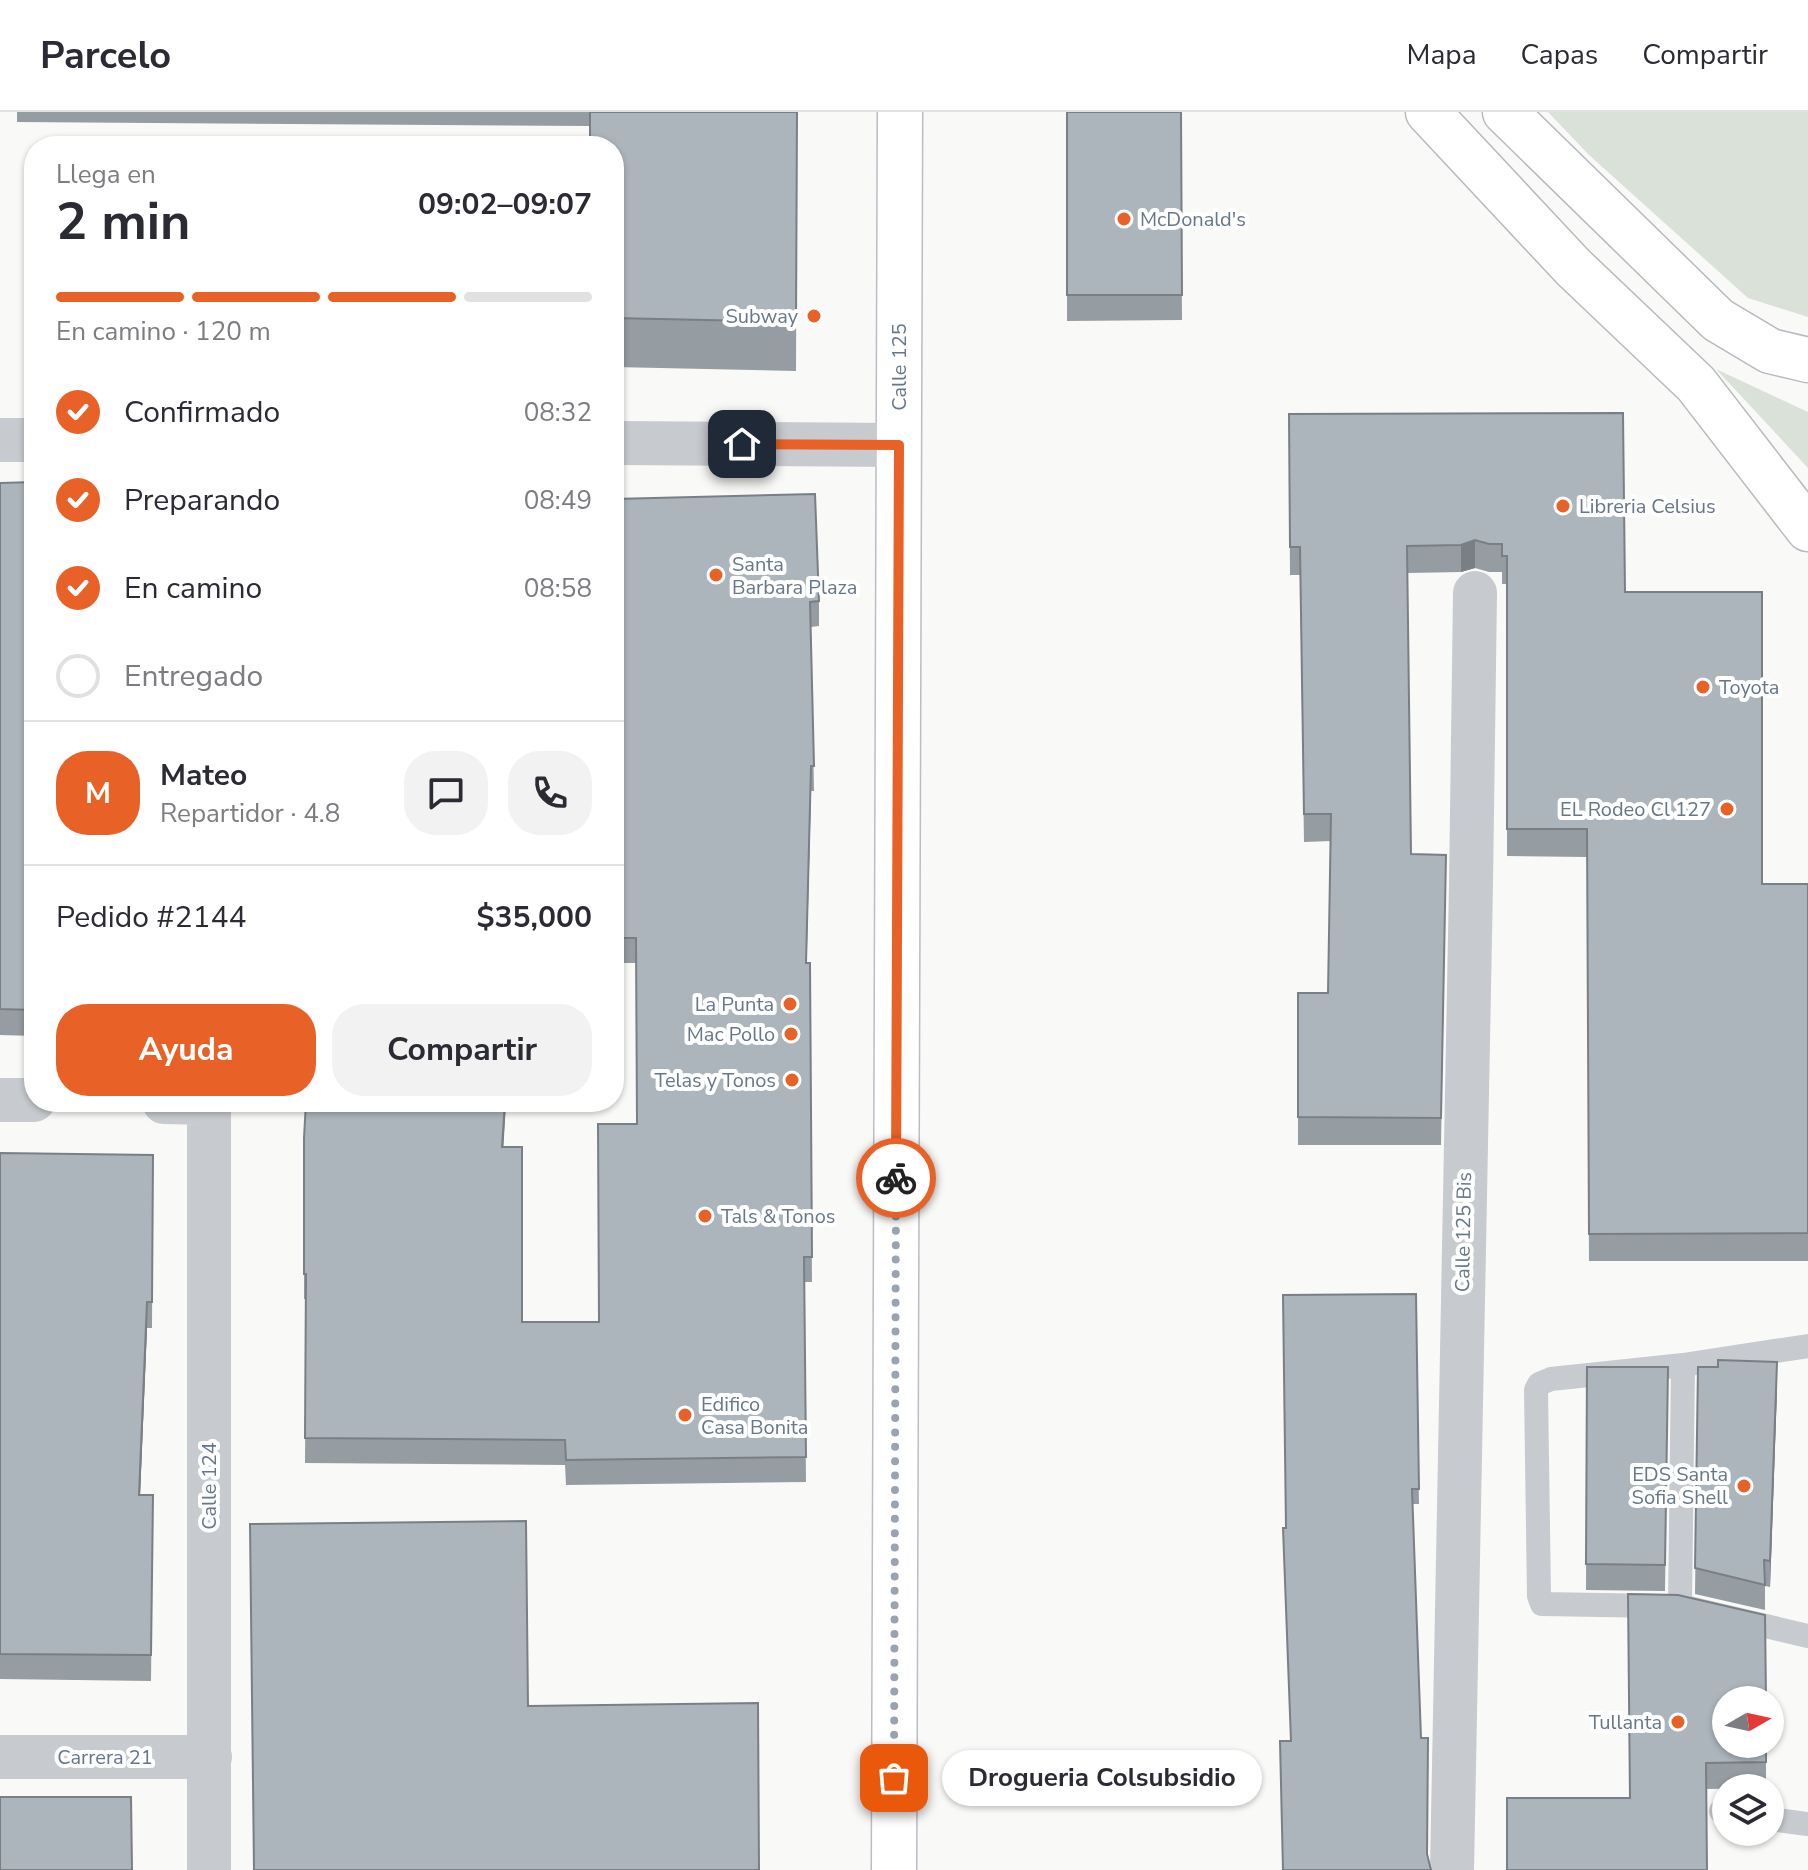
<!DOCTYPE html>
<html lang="es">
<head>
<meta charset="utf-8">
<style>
	:root { --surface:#fff; --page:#f2f2f3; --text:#2b2b33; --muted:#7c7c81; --line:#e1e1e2; --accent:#e86227 }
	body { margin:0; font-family:"Nunito Sans",sans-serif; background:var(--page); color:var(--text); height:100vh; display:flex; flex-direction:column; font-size:30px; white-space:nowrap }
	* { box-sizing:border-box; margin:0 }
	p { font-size:26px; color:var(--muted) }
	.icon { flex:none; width:44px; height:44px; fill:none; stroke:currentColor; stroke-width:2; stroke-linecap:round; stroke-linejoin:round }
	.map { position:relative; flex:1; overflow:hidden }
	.details { position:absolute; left:24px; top:24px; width:600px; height:976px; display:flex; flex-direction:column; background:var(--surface); border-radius:32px; box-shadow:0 2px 6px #0004 }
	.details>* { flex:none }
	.needle { width:52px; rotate:81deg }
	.tools { position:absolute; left:1712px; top:1574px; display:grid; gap:16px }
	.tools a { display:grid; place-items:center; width:72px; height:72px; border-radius:50%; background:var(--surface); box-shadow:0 2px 6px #0004; font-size:40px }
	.pin { position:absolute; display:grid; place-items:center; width:68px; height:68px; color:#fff; margin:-34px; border-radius:16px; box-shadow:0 4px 12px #0006 }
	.courier { position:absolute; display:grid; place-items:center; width:80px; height:80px; margin:-40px; border:6px solid #e86227; border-radius:50%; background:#fff; color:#222; box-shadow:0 2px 10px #0007 }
	.bubble { position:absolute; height:56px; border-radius:28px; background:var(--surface); box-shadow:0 2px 6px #0004; font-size:26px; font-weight:700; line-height:56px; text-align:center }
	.head em { font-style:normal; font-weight:700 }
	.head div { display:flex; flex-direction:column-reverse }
	.head { display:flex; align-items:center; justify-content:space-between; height:136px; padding:0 32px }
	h1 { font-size:52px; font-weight:700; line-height:60px }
	.bar { display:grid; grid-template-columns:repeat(4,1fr); gap:12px 8px; align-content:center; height:96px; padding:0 32px }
	.bar i { height:10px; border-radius:6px; background:var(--line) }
	.bar .selected { background:var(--accent) }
	.bar p { grid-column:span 4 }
	.line { display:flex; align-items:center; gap:20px; padding:0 32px; border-top:2px solid var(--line) }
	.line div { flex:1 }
	.round { display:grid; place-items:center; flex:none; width:84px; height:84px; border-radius:32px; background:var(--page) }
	ol { padding:0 32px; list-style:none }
	li { display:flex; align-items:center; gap:24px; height:88px }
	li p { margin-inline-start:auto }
	li .icon { padding:8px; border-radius:50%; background:var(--accent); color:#fff; stroke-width:4 }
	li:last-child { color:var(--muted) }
	li i { width:44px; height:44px; border:4px solid var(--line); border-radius:50% }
	.cta { display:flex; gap:16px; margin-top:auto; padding:16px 32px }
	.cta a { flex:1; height:92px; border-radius:32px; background:var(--accent); color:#fff; font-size:32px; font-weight:700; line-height:92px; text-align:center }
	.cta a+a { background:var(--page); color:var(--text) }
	header { display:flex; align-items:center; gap:48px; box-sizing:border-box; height:112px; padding:0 40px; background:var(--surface); border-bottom:2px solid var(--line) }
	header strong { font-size:38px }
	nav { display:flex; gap:44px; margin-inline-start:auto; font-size:28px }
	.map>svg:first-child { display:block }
	.green { fill:#dae1d8 }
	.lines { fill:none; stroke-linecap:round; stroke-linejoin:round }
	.secondary-casing { stroke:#b9bec3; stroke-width:47 }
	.highway-casing { stroke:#b7bbbf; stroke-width:47 }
	.lane { stroke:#c7cace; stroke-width:24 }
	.street { stroke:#c7cace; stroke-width:44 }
	.secondary { stroke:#fff; stroke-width:44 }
	.highway { stroke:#fff; stroke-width:44 }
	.wall { fill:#959ca2 }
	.shaded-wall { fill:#797f84 }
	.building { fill:#adb5bc; stroke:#797f84; stroke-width:2 }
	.done { stroke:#9aa4b0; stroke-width:8; stroke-dasharray:0 14.4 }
	.route { stroke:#e86227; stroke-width:10 }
	.poi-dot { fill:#e86227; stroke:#fff; stroke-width:3 }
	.labels { text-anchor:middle; stroke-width:8; stroke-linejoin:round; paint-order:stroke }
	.poi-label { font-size:20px; fill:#677789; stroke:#fff; text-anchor:end }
	.street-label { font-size:20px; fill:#677789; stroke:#fff }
</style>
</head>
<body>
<header>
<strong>Parcelo</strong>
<nav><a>Mapa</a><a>Capas</a><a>Compartir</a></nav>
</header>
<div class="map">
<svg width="1808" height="1758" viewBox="0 0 1808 1758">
	<rect width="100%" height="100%" fill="#f9f9f7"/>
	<path class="green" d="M 1548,0 L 1808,0 L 1808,205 L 1748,186 L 1589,43 Z
		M 1716,257 L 1808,300 L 1808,356 Z"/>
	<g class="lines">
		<defs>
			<path id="secondary" d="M 894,1758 L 900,0"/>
			<path id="highway" d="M 1428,0 L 1573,155 L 1696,272 L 1808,417
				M 1505,0 L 1718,208 L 1770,239 L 1808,248"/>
		</defs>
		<use href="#secondary" class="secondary-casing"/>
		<use href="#highway" class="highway-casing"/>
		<path class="lane" d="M 1808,1234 L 1683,1253 L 1680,1494 L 1808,1524
			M 1660,1494 L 1542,1492 L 1539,1484 L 1536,1278 L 1539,1272 L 1551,1267 L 1683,1253
			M 1721,1699 L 1726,1700
			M 1770,1707 L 1808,1712"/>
		<path class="street" d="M 0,328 L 34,328
			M 614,331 L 899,333
			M 0,988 L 34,988
			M 164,990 L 209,991
			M 209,990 L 209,1758
			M 0,1645 L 210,1645
			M 1452,1758 L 1471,773 L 1475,481"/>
		<use href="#secondary" class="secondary"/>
		<use href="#highway" class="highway"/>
	</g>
	<path class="wall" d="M 17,0 L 797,0 L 796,259 L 614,255 L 614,34 L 590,14 L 17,10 Z
		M 1067,0 L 1181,0 L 1182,208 L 1067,209 Z
		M 1289,302 L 1625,480 L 1762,772 L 1808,772 L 1808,1149 L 1589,1149 L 1587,745 L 1507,744 L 1507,472 L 1502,472 L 1502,460 L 1489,460 L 1475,456 L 1461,460 L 1407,461 L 1411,742 L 1446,743 L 1441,1033 L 1298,1033 L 1298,881 L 1328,881 L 1331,729 L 1304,730 L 1300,463 L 1290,463 Z
		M 34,370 L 34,924 L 0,923 L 0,371 Z
		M 614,387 L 819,489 L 819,514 L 811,515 L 814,679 L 811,679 L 806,851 L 810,851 L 812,1170 L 804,1170 L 806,1370 L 566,1373 L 565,1353 L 305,1351 L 306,1187 L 304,1187 L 304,1026 L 504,1035 L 522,1210 L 599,1210 L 637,1012 L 636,851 L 614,851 Z
		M 0,1041 L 153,1043 L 152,1216 L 147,1216 L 140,1383 L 153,1383 L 151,1569 L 0,1567 Z
		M 1416,1182 L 1419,1392 L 1412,1392 L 1286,1416 Z
		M 1587,1255 L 1668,1255 L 1665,1479 L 1586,1478 Z
		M 1698,1255 L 1777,1276 L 1770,1475 L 1765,1474 L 1765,1498 L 1695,1482 Z
		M 1628,1482 L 1766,1632 L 1766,1676 L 1706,1677 L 1630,1686 Z"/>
	<path class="shaded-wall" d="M 1475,428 L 1475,456 L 1461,460 L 1461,433 Z
		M 811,654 L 811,679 L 806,876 L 806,851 Z
		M 505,990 L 506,990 L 502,1060 L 502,1035 Z
		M 147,1190 L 147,1216 L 139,1409 L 139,1383 Z
		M 1777,1250 L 1777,1276 L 1770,1475 L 1770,1449 Z"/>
	<path class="building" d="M 590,0 L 797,0 L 796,210 L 614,206 L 614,34 L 590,34 Z
		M 1067,0 L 1181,0 L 1182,183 L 1067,183 Z
		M 1623,301 L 1625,480 L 1762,480 L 1762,772 L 1808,772 L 1808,1121 L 1589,1122 L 1587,717 L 1507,717 L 1507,444 L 1502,444 L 1502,432 L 1489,432 L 1475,428 L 1461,433 L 1407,434 L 1411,742 L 1446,743 L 1441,1006 L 1298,1005 L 1298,881 L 1328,881 L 1331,702 L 1304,702 L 1300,435 L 1290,435 L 1289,302 Z
		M 34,370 L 34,898 L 0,897 L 0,371 Z
		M 815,382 L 819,489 L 810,490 L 814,654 L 811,654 L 806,851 L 810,851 L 812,1145 L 804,1145 L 806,1345 L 566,1348 L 565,1328 L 305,1326 L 306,1162 L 304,1162 L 304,1026 L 306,990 L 505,990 L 502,1035 L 522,1035 L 522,1210 L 599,1210 L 598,1012 L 637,1012 L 636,826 L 614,826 L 614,387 Z
		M 0,1041 L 153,1043 L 152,1190 L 147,1190 L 139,1383 L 153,1383 L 151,1543 L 0,1542 Z
		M 1416,1182 L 1419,1377 L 1412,1377 L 1421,1626 L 1428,1626 L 1427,1742 L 1431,1758 L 1283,1758 L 1280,1629 L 1291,1629 L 1283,1416 L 1286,1416 L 1283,1183 Z
		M 1718,1248 L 1777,1250 L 1770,1449 L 1764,1448 L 1765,1473 L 1695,1456 L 1698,1255 L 1718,1255 Z
		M 1587,1255 L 1668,1255 L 1665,1453 L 1586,1452 Z
		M 526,1409 L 528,1594 L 758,1591 L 759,1758 L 254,1758 L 250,1412 Z
		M 1628,1482 L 1678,1483 L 1765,1503 L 1766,1588 L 1726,1588 L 1726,1632 L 1766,1632 L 1766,1650 L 1706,1651 L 1707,1758 L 1507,1758 L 1507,1686 L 1630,1686 Z
		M 0,1685 L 131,1685 L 132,1758 L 0,1758 Z"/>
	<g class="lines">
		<path class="done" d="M 894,1666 L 896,1066"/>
		<path class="route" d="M 742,332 L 899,333 L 896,1066"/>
	</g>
	<g class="poi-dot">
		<circle cx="1124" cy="107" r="8"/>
		<circle cx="814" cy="204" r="8"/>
		<circle cx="1563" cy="394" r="8"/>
		<circle cx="716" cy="463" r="8"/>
		<circle cx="1703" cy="575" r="8"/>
		<circle cx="1727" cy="697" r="8"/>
		<circle cx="790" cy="892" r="8"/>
		<circle cx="791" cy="922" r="8"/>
		<circle cx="792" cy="968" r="8"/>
		<circle cx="705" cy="1104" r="8"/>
		<circle cx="685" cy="1303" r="8"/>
		<circle cx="1744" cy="1374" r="8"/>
		<circle cx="1678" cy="1610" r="8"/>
	</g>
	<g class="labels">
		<g class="poi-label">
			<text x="1140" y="114" text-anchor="start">McDonald's</text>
			<text x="798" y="211">Subway</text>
			<text x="1579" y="401" text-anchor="start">Libreria Celsius</text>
			<text x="732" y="459" text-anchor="start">Santa<tspan x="732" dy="23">Barbara Plaza</tspan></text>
			<text x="1719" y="582" text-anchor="start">Toyota</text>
			<text x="1711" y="704">EL Rodeo Cl 127</text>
			<text x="774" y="899">La Punta</text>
			<text x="775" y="929">Mac Pollo</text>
			<text x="776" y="975">Telas y Tonos</text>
			<text x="721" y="1111" text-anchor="start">Tals &amp; Tonos</text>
			<text x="701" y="1299" text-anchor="start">Edifico<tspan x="701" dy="23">Casa Bonita</tspan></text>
			<text x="1728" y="1369">EDS Santa<tspan x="1728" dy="23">Sofia Shell</tspan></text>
			<text x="1662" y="1617">Tullanta</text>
		</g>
		<g class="street-label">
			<text transform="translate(899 255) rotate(-90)" y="7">Calle 125</text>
			<text transform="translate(1463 1120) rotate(-89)" y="7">Calle 125 Bis</text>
			<text transform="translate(209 1374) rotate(-90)" y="7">Calle 124</text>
			<text x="105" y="1652">Carrera 21</text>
		</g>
	</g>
</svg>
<div class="tools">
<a><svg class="needle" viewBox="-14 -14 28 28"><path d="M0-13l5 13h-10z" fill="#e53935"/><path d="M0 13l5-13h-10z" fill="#7c7c81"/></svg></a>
<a><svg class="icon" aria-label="layers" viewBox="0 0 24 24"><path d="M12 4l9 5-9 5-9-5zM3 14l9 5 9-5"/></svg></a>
</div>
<div class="pin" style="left:894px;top:1666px;background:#ea580c"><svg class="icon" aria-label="bag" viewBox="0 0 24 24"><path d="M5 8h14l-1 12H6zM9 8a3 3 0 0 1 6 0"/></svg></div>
<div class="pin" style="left:742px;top:332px;background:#1f2937"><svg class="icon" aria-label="home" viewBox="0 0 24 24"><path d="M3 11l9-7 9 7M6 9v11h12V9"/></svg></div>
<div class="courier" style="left:896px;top:1066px"><svg class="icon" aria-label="bike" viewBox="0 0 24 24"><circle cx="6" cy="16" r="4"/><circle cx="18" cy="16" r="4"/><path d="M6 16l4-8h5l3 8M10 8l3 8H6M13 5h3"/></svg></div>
<div class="bubble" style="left:942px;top:1638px;width:320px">Drogueria Colsubsidio</div>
<section class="details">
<div class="head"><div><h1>2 min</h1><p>Llega en</p></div><em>09:02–09:07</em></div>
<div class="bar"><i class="selected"></i><i class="selected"></i><i class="selected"></i><i></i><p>En camino · 120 m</p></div>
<ol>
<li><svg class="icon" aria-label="check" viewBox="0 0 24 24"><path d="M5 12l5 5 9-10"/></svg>Confirmado<p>08:32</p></li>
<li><svg class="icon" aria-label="check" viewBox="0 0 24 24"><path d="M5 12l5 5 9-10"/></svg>Preparando<p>08:49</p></li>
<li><svg class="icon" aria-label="check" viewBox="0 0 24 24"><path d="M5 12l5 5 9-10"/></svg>En camino<p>08:58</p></li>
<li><i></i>Entregado</li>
</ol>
<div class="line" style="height:144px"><b class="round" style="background:var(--accent);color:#fff">M</b><div><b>Mateo</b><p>Repartidor · 4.8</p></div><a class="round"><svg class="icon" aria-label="chat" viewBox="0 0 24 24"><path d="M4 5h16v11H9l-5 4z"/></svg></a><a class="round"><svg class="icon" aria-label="phone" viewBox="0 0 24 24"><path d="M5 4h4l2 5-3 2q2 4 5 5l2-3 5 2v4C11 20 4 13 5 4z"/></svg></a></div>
<div class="line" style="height:104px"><div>Pedido #2144</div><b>$35,000</b></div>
<div class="cta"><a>Ayuda</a><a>Compartir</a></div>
</section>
</div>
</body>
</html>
